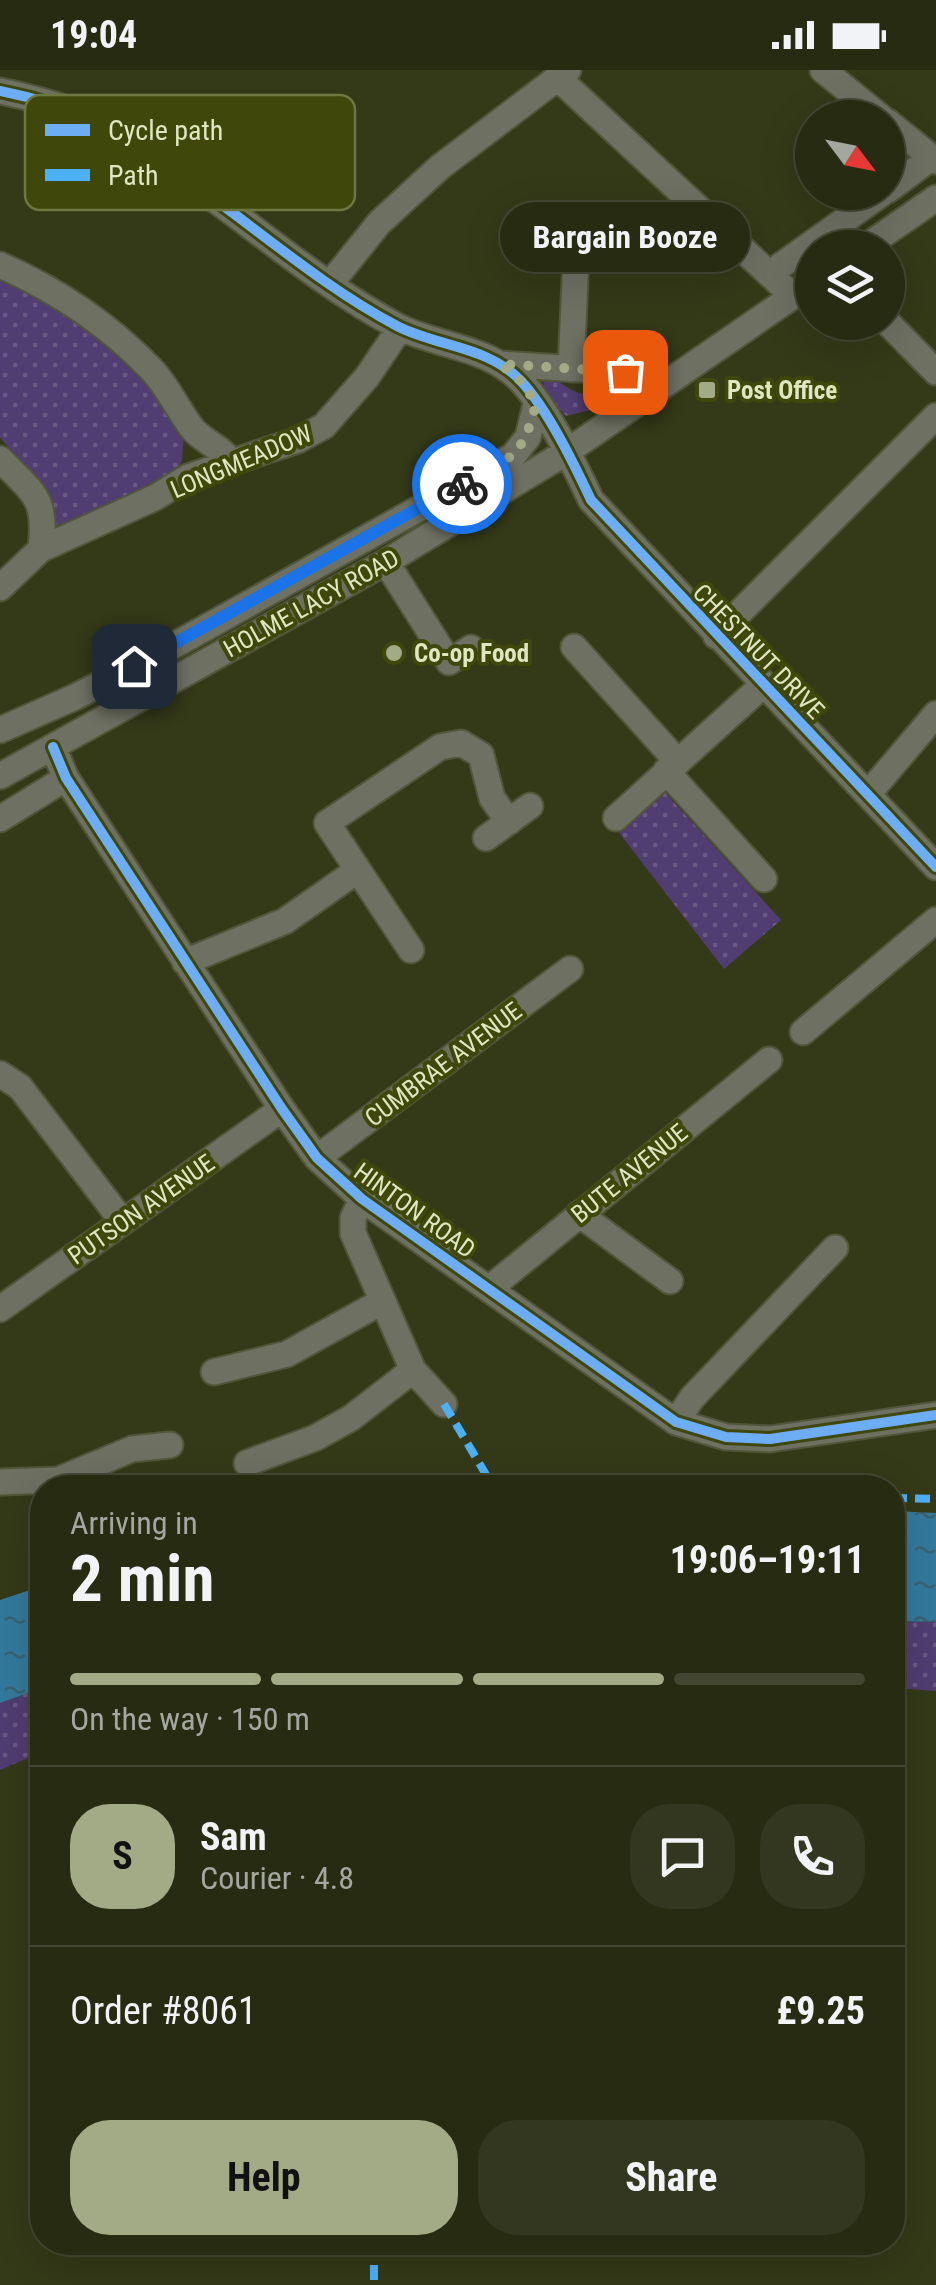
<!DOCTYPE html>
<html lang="en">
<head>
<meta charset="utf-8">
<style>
	:root { --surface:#272b12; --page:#333720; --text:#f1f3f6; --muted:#a4a79f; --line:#434732; --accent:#a3aa86 }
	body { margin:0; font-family:"Roboto Condensed",sans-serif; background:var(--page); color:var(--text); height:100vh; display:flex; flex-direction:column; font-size:38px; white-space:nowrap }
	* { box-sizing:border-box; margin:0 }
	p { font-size:32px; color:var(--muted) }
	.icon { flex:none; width:55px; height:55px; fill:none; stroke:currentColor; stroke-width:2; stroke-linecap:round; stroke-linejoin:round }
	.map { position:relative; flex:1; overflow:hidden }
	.panel { position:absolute; left:30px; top:1405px; width:875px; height:780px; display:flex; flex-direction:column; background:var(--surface); border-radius:40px; box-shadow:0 10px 40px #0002,0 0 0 2px var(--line) }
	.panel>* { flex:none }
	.needle { width:65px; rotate:122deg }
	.tools { position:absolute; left:795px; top:30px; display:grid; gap:20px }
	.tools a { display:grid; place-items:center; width:110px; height:110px; border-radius:50%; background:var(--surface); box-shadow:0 10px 40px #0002,0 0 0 2px var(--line); font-size:50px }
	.pin { position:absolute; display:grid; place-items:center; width:85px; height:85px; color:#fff; margin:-42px; border-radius:20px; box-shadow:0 5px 15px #0006 }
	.courier { position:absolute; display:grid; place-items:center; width:100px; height:100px; margin:-50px; border:8px solid #1a73e8; border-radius:50%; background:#fff; color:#222; box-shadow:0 2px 12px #0007 }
	.bubble { position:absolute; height:70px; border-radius:35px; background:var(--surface); box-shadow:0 10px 40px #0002,0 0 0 2px var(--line); font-size:32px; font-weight:700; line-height:70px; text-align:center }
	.head em { font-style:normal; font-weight:700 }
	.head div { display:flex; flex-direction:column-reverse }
	.head { display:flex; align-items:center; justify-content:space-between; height:170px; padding:0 40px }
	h1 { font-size:65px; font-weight:700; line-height:75px }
	.bar { display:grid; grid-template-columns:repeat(4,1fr); gap:15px 10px; align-content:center; height:120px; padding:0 40px }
	.bar i { height:12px; border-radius:8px; background:var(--line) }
	.bar .current { background:var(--accent) }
	.bar p { grid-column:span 4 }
	.line { display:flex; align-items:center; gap:25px; padding:0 40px; border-top:2px solid var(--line) }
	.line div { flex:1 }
	.round { display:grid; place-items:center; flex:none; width:105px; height:105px; border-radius:40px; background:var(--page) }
	.action { display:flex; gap:20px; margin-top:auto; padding:20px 40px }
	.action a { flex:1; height:115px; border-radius:40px; background:var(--accent); color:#111; font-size:40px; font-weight:700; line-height:115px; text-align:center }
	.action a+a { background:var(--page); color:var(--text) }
	.status { display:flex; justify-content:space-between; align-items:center; height:70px; padding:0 50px; background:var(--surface); direction:ltr }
	.status svg { height:28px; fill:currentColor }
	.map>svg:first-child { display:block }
	.grass { fill:url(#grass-dots) }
	.water { fill:url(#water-ripples) }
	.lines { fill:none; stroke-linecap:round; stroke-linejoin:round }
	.minor-casing { stroke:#515639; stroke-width:29 }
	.minor { stroke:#6e7062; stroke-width:25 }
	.quiet { stroke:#4cb0f7; stroke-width:8; stroke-dasharray:15 8; stroke-linecap:butt }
	.cycleway-casing { stroke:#3f470a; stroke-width:16 }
	.cycleway { stroke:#6dadf4; stroke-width:10 }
	.done { stroke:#a3aa86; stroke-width:10; stroke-dasharray:0 18 }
	.route { stroke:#1a73e8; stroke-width:12 }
	.poi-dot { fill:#a3aa86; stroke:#3f470a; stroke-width:4 }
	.labels { text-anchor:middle; stroke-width:8; stroke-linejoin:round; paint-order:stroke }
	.poi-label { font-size:25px; font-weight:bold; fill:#dfe7c1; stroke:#3f470a; text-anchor:start }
	.street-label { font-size:25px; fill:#dfe7c1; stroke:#3f470a }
	.key { fill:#3f470a; stroke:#6f7741; stroke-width:2.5 }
	.key-label { font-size:28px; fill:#dfe7c1 }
</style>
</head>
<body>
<div class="status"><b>19:04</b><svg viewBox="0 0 49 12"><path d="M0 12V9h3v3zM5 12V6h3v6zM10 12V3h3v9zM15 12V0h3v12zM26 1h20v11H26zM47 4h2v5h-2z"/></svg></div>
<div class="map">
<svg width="936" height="2215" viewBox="0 0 936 2215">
	<defs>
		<pattern id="grass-dots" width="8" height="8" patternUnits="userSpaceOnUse" patternTransform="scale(2.5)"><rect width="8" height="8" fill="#503d71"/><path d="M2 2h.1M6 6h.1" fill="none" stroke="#695983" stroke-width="1.8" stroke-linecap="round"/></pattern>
		<pattern id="water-ripples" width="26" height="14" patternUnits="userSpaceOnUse" patternTransform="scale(2.5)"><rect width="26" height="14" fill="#33799d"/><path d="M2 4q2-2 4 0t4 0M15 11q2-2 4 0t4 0" fill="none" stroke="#3a6270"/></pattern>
	</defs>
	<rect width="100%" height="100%" fill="#343918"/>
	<path class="grass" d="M 0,205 L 46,226 L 140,298 L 184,364 L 182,391 L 174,404 L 127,431 L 57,457 L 42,413 L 0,368 Z
		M 546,298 C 563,320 590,333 616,323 L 615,334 L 566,346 C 552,330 537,321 546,298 Z
		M 661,718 L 781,850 L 724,899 L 617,760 Z
		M 892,1551 L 936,1552 L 936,1621 L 893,1618 Z
		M 42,1618 L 42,1682 L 0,1700 L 0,1633 Z"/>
	<path class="water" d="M 893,1441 L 936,1443 L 936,1552 L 893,1551 Z
		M 42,1516 L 42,1618 L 0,1633 L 0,1530 Z"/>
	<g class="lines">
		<defs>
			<path id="minor" d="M 823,0 L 882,48
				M 558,8 L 793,226
				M 0,21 C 35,28 69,38 102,53 C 122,62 141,78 159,90 C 240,143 312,211 397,256 C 438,277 488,276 521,311 C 548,340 574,394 591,430 L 936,797
				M 888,52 L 936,91
				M 888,120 L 931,88
				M 864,178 L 936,128
				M 0,195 C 57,220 108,254 152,300 C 168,317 177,338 191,357 C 201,371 224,378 230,392
				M 769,204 L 884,122
				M 330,214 L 379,153 L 440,97 L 568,0
				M 887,252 L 936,302
				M 500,294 L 625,302
				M 571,299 L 576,187
				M 0,389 C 34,424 47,427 41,479
				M 386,492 L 449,592 L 471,578
				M 0,518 L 41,479 L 156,427 L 188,407 L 298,370 L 324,356 L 367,307 L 400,258
				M 716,566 L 936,346
				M 574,577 L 677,691
				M 0,660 L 75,627 L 164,581 L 513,386 L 528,367 L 536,334
				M 53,677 L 66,708 L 282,1039 L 317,1088 L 362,1129 L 676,1352 L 726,1367 L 770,1369 L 936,1345
				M 666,701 L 764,809
				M 0,706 L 386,492 L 568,381 L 812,213
				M 869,723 L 936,644
				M 616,748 L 763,615
				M 0,749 L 66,708
				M 486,768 L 530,736
				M 358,800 L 411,880
				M 185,892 L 285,851 L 358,800 L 327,753 L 440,677 L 461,673 L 481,685 L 492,728 L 509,752
				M 803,962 L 936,850
				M 0,1004 L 20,1017 L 123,1152
				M 317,1088 L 570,899
				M 362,1129 L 353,1148 L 353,1163 L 413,1300 L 444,1334
				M 579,1144 L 670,1211
				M 490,1218 L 769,990
				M 0,1239 L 282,1039
				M 214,1302 L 287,1284 L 383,1231
				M 676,1352 L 692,1328 L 835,1178
				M 247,1393 L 315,1368 L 351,1348 L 413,1300
				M 0,1412 L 58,1410 L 132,1379 L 170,1375"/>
		</defs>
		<use href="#minor" class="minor-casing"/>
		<use href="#minor" class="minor"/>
		<path class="quiet" d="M 444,1334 L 494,1418
			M 892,1428 L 936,1429
			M 374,2172 L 374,2215"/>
		<defs>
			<path id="cycleway" d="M 0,21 C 35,28 69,38 102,53 C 122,62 141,78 159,90 C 240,143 312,211 397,256 C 438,277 488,276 521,311 C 548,340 574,394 591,430 L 936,797
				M 53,677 L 66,708 L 282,1039 L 317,1088 L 362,1129 L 676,1352 L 726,1367 L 770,1369 L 936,1345"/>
		</defs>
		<use href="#cycleway" class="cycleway-casing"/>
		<use href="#cycleway" class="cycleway"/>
	</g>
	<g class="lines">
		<path class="done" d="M 462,414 C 510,388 522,390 536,334 L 522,312 L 500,294 L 625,302"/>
		<path class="route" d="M 134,596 L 462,414"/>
	</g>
	<g class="poi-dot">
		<rect x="697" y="310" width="20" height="20" rx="5"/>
		<circle cx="394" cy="583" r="10"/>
	</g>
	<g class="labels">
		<g class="poi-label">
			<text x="727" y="329">Post Office</text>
			<text x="414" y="592">Co-op Food</text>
		</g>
		<g class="street-label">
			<text transform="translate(241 391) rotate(-23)" y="9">LONGMEADOW</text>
			<text transform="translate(311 533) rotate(-29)" y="9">HOLME LACY ROAD</text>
			<text transform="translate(759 581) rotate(46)" y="9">CHESTNUT DRIVE</text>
			<text transform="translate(443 994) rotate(-37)" y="9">CUMBRAE AVENUE</text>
			<text transform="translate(629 1103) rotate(-39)" y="9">BUTE AVENUE</text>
			<text transform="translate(141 1139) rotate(-35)" y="9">PUTSON AVENUE</text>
			<text transform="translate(415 1140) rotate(36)" y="9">HINTON ROAD</text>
		</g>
	</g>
	<rect x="25" y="25" width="330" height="115" rx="15" class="key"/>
	<rect x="45" y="54" width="45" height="12" fill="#6dadf4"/>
	<rect x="45" y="99" width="45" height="12" fill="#4cb0f7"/>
	<g class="key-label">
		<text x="108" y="70">Cycle path</text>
		<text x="108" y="115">Path</text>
	</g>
</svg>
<div class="tools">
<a><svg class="needle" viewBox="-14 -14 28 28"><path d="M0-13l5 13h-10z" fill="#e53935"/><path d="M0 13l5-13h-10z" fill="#a4a79f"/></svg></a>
<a><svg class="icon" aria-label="layers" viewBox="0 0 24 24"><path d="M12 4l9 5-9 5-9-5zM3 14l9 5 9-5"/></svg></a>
</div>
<div class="pin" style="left:625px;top:302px;background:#ea580c"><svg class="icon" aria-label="bag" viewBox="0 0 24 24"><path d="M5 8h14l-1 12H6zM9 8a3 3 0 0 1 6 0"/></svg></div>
<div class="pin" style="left:134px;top:596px;background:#1f2937"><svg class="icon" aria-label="home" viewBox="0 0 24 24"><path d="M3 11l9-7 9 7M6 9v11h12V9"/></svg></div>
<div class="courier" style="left:462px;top:414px"><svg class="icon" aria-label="bike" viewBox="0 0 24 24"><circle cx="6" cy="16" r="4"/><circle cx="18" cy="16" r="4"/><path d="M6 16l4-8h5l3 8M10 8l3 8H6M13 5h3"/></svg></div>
<div class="bubble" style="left:500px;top:132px;width:250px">Bargain Booze</div>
<section class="panel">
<div class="head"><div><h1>2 min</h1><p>Arriving in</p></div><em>19:06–19:11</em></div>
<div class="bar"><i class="current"></i><i class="current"></i><i class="current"></i><i></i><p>On the way · 150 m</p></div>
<div class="line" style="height:180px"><b class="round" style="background:var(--accent);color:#111">S</b><div><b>Sam</b><p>Courier · 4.8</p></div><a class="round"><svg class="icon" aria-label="chat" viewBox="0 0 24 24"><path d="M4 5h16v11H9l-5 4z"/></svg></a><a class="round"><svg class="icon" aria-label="phone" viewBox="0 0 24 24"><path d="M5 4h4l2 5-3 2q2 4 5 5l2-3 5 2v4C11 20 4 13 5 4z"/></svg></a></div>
<div class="line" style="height:130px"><div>Order #8061</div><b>£9.25</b></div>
<div class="action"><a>Help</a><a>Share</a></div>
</section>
</div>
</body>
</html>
